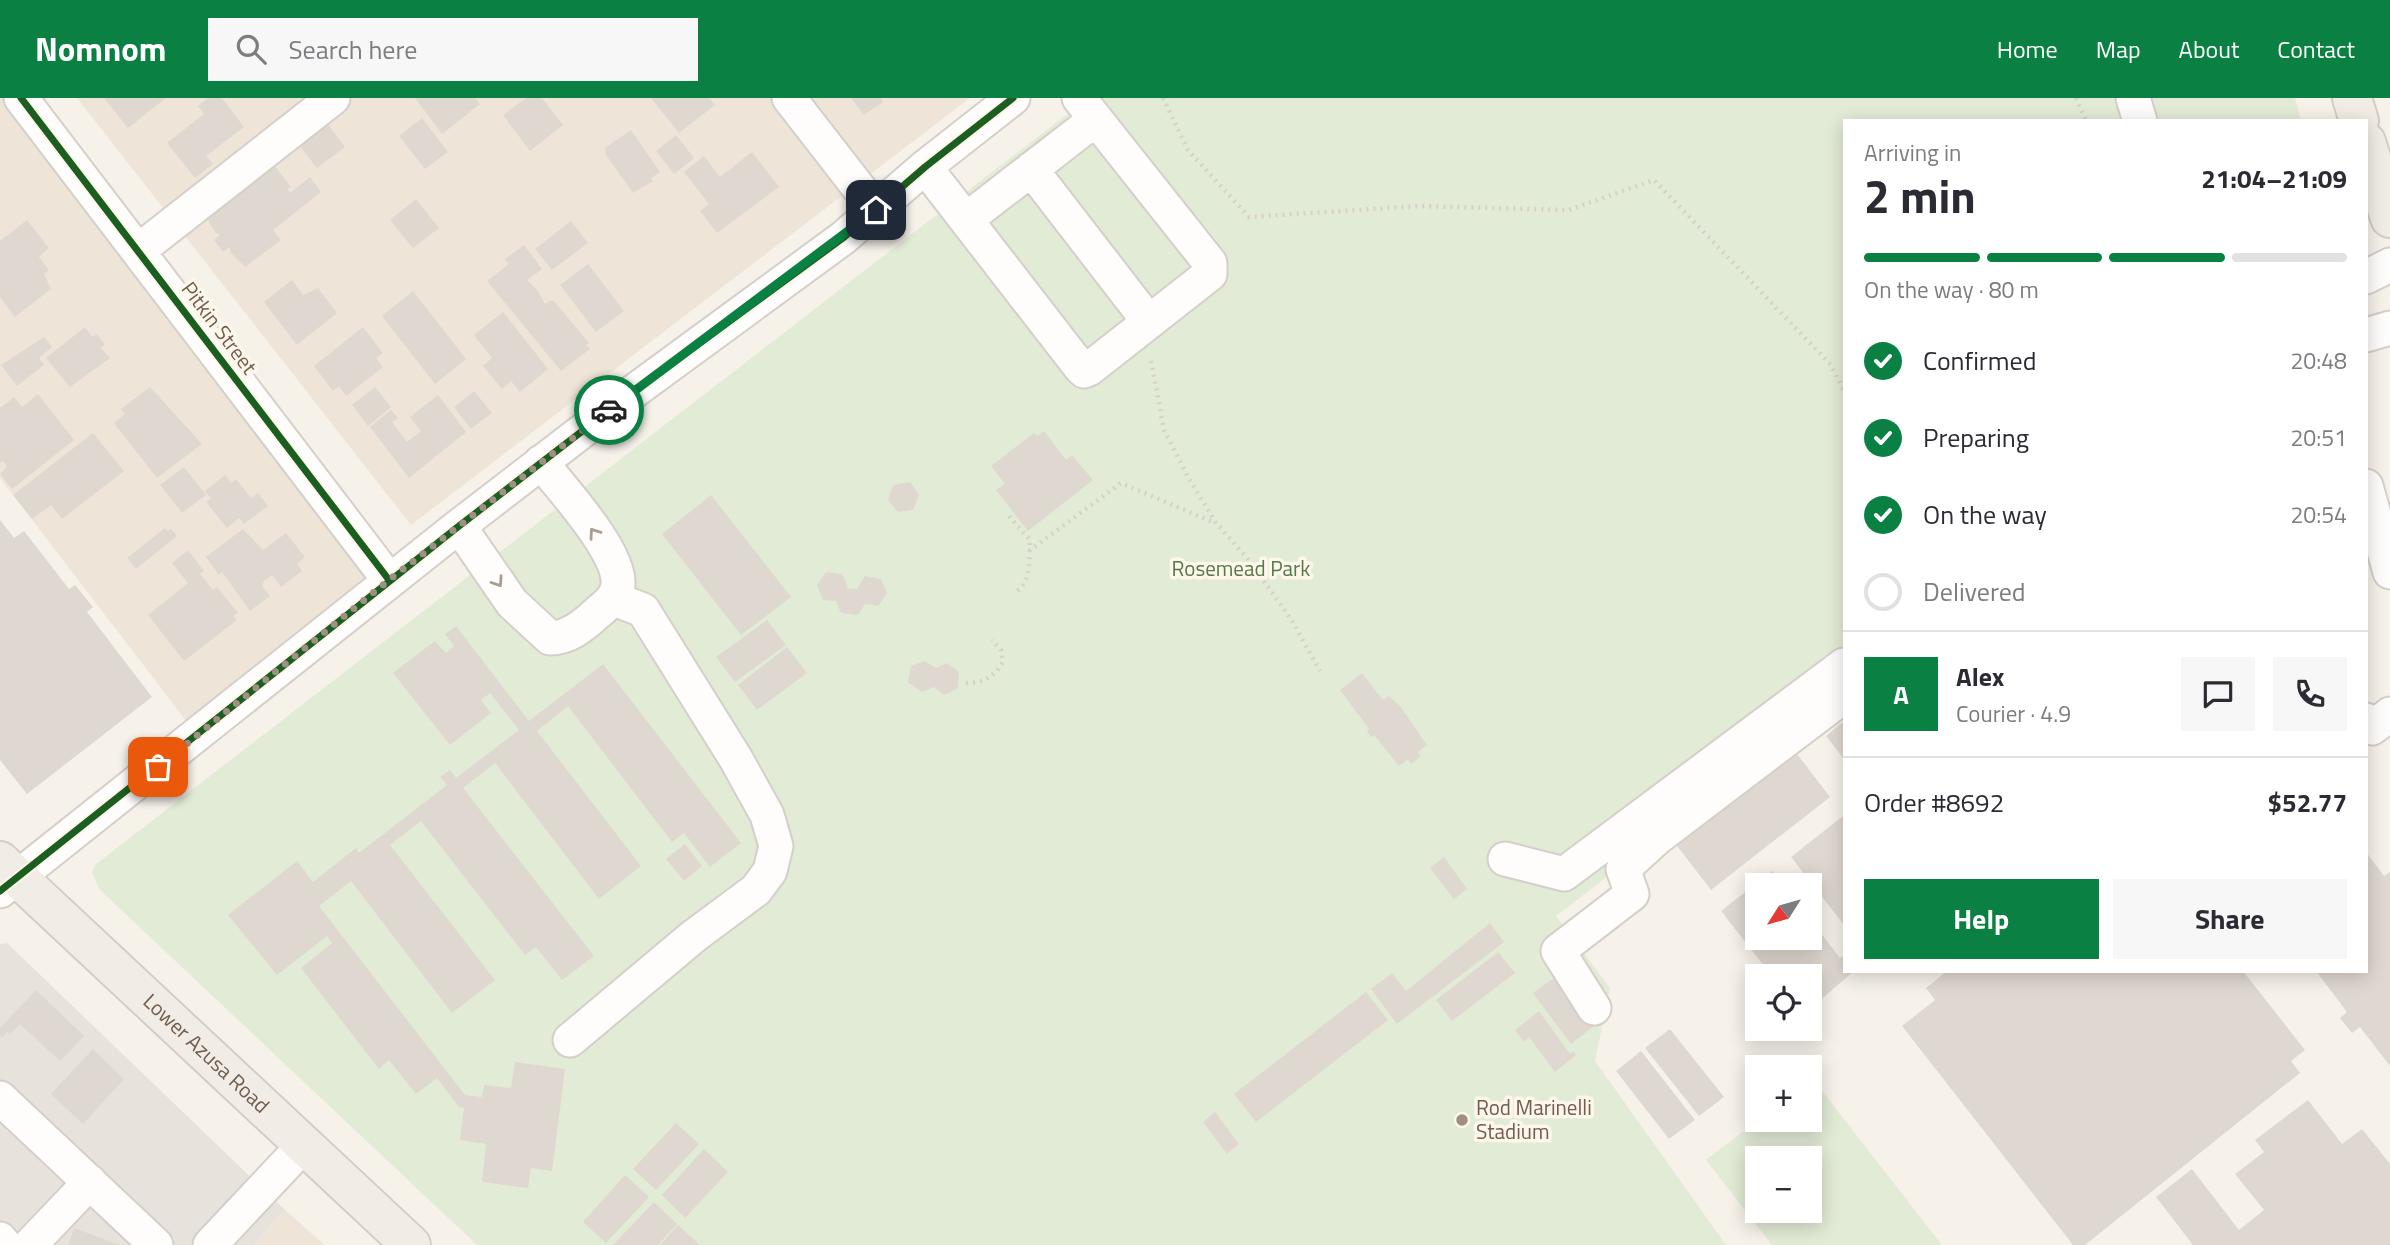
<!DOCTYPE html>
<html lang="en">
<head>
<meta charset="utf-8">
<style>
	:root { --surface:#fff; --page:#f7f7f7; --text:#2b2b33; --muted:#7c7c81; --line:#e1e1e2; --accent:#0b8043 }
	body { margin:0; font-family:"Titillium Web",sans-serif; background:var(--page); color:var(--text); height:100vh; display:flex; flex-direction:column; font-size:26px; white-space:nowrap }
	* { box-sizing:border-box; margin:0 }
	p { font-size:23px; color:var(--muted) }
	.icon { flex:none; width:38px; height:38px; fill:none; stroke:currentColor; stroke-width:2; stroke-linecap:round; stroke-linejoin:round }
	.map { position:relative; flex:1; overflow:hidden }
	.details { position:absolute; left:1843px; top:21px; width:525px; height:854px; display:flex; flex-direction:column; background:var(--surface); border-radius:0px; box-shadow:0 4px 18px #0003 }
	.details>* { flex:none }
	.needle { width:46px; rotate:233deg }
	.fabs { position:absolute; left:1745px; top:775px; display:grid; gap:14px }
	.fabs a { display:grid; place-items:center; width:77px; height:77px; border-radius:0px; background:var(--surface); box-shadow:0 4px 18px #0003; font-size:35px }
	.pin { position:absolute; display:grid; place-items:center; width:60px; height:60px; color:#fff; margin:-30px; border-radius:14px; box-shadow:0 4px 10px #0006 }
	.courier { position:absolute; display:grid; place-items:center; width:70px; height:70px; margin:-35px; border:5px solid #0b8043; border-radius:50%; background:#fff; color:#222; box-shadow:0 2px 9px #0007 }
	.summary em { font-style:normal; font-weight:700 }
	.summary div { display:flex; flex-direction:column-reverse }
	.summary { display:flex; align-items:center; justify-content:space-between; height:119px; padding:0 21px }
	h1 { font-size:46px; font-weight:700; line-height:52px }
	.bar { display:grid; grid-template-columns:repeat(4,1fr); gap:10px 7px; align-content:center; height:84px; padding:0 21px }
	.bar i { height:9px; border-radius:5px; background:var(--line) }
	.bar .active { background:var(--accent) }
	.bar p { grid-column:span 4 }
	.line { display:flex; align-items:center; gap:18px; padding:0 21px; border-top:2px solid var(--line) }
	.line div { flex:1 }
	.round { display:grid; place-items:center; flex:none; width:74px; height:74px; border-radius:0px; background:var(--page) }
	ol { padding:0 21px; list-style:none }
	li { display:flex; align-items:center; gap:21px; height:77px }
	li p { margin-inline-start:auto }
	li .icon { padding:7px; border-radius:50%; background:var(--accent); color:#fff; stroke-width:4 }
	li:last-child { color:var(--muted) }
	li i { width:38px; height:38px; border:4px solid var(--line); border-radius:50% }
	.button { display:flex; gap:14px; margin-top:auto; padding:14px 21px }
	.button a { flex:1; height:80px; border-radius:0px; background:var(--accent); color:#fff; font-size:28px; font-weight:700; line-height:80px; text-align:center }
	.button a+a { background:var(--page); color:var(--text) }
	header { display:flex; align-items:center; gap:42px; box-sizing:border-box; height:98px; padding:0 35px; background:var(--accent); color:#fff }
	header strong { font-size:33px }
	nav { display:flex; gap:38px; margin-inline-start:auto; font-size:24px }
	.search { width:490px; height:63px; background:var(--page); display:flex; align-items:center; gap:18px; box-sizing:border-box; padding:0 24px; border-radius:0px; color:var(--muted); font-size:26px }
	.map>svg:first-child { display:block }
	.residential { fill:#eee5d8 }
	.industrial { fill:#e7e2db }
	.green { fill:#e2ebd6; fill-rule:evenodd }
	.building { fill:#dfd8d0 }
	.lines { fill:none; stroke-linecap:round; stroke-linejoin:round }
	.minor-casing { stroke:#d5cfc9; stroke-width:37 }
	.major-casing { stroke:#d4cdc7; stroke-width:42 }
	.path { stroke:#d7d0cb; stroke-width:4.5; stroke-dasharray:2 5; stroke-linecap:butt }
	.minor { stroke:#fefdfc; stroke-width:33 }
	.major { stroke:#f1ede6; stroke-width:38 }
	.cycleway-casing { stroke:#fdf7eb; stroke-width:11 }
	.cycleway { stroke:#1b5e20; stroke-width:7 }
	.oneway { stroke:#a99c93 }
	.done { stroke:#a09084; stroke-width:7; stroke-dasharray:0 12.6 }
	.route { stroke:#0b8043; stroke-width:9 }
	.poi-dot { fill:#a09084; stroke:#fdf7eb; stroke-width:2.5 }
	.labels { text-anchor:middle; stroke-width:7; stroke-linejoin:round; paint-order:stroke }
	.street-label { font-size:21px; fill:#715c4d; stroke:#fdf7eb }
	.park-label { font-size:21px; fill:#557a49; stroke:#fdf7eb }
	.poi-label { font-size:21px; fill:#715c4d; stroke:#fdf7eb; text-anchor:start }
</style>
</head>
<body>
<header>
<strong>Nomnom</strong>
<div class="search"><svg class="icon" aria-label="search" viewBox="0 0 24 24"><circle cx="10" cy="10" r="6"/><path d="M15 15l6 6"/></svg>Search here</div>
<nav><a>Home</a><a>Map</a><a>About</a><a>Contact</a></nav>
</header>
<div class="map">
<svg width="2390" height="1147" viewBox="0 0 2390 1147">
	<rect width="100%" height="100%" fill="#f6f2ea"/>
	<path class="residential" d="M 0,0 L 21,0 L 389,482 L 197,637 L 0,380 Z
		M 77,0 L 970,0 L 411,427 Z
		M 285,1112 L 325,1147 L 253,1147 Z"/>
	<path class="industrial" d="M 7,845 L 285,1112 L 253,1147 L 0,1147 L 0,846 Z"/>
	<path class="green" d="M 1088,0 L 2295,0 L 2301,23 L 1844,23 L 1844,597 L 1556,818 L 1610,890 L 1595,963 L 1726,1147 L 477,1147 L 99,791 L 92,774 L 96,766 Z
		M 1812,980 L 1941,1146 L 1940,1147 L 1772,1147 L 1706,1062 L 1758,1022 L 1810,1022 ZM 1757,1060 L 1810,1060 L 1810,1113 L 1757,1113 Z"/>
	<path class="building" d="M 104,0 L 166,0 L 128,30 Z
		M 208,0 L 222,0 L 244,29 L 206,58 L 213,66 L 195,80 L 167,45 L 204,16 L 198,8 Z
		M 415,0 L 475,0 L 480,6 L 442,36 Z
		M 526,0 L 542,0 L 563,27 L 530,53 L 503,17 Z
		M 651,0 L 709,0 L 715,7 L 679,35 Z
		M 851,0 L 881,0 L 883,4 L 864,17 Z
		M 323,20 L 345,49 L 317,70 L 295,42 Z
		M 422,20 L 448,54 L 425,71 L 399,38 Z
		M 631,32 L 660,74 L 651,80 L 653,83 L 633,95 L 606,57 L 605,50 Z
		M 676,37 L 694,60 L 674,76 L 656,53 Z
		M 752,54 L 779,89 L 717,135 L 700,113 L 709,106 L 684,74 L 704,58 L 720,79 Z
		M 271,63 L 291,89 L 287,91 L 290,95 L 310,79 L 321,94 L 273,132 L 281,142 L 245,169 L 231,155 L 230,149 L 223,154 L 214,142 L 220,137 L 215,134 L 204,115 Z
		M 416,101 L 439,130 L 413,150 L 390,122 Z
		M 27,122 L 49,150 L 39,159 L 49,172 L 44,176 L 51,191 L 15,219 L 0,199 L 0,143 Z
		M 571,123 L 588,145 L 552,172 L 535,151 Z
		M 524,147 L 542,171 L 527,182 L 538,193 L 545,206 L 553,202 L 589,245 L 586,247 L 590,251 L 561,273 L 487,183 L 509,166 L 505,161 Z
		M 588,166 L 624,213 L 596,234 L 560,187 Z
		M 292,182 L 303,197 L 318,190 L 337,215 L 297,247 L 264,204 Z
		M 413,193 L 466,261 L 435,286 L 382,218 Z
		M 503,214 L 548,271 L 520,294 L 511,283 L 502,291 L 483,268 L 492,260 L 474,237 Z
		M 85,229 L 92,239 L 97,236 L 105,247 L 101,250 L 110,260 L 70,289 L 46,260 Z
		M 363,229 L 383,255 L 376,260 L 383,269 L 346,298 L 339,288 L 333,293 L 314,268 Z
		M 44,239 L 52,249 L 39,260 L 44,267 L 17,288 L 1,267 Z
		M 150,289 L 202,346 L 157,380 L 114,325 L 125,316 L 121,311 Z
		M 375,289 L 391,309 L 368,328 L 352,307 Z
		M 474,293 L 492,315 L 471,331 L 454,309 Z
		M 38,296 L 74,342 L 12,391 L 0,376 L 7,369 L 3,363 L 0,365 L 0,310 L 14,299 L 22,309 Z
		M 438,297 L 466,334 L 409,380 L 370,329 L 391,312 L 398,320 L 392,324 L 407,344 L 421,333 L 410,319 Z
		M 1044,333 L 1066,362 L 1072,357 L 1093,382 L 1028,433 L 996,392 L 1005,386 L 991,368 L 1034,335 L 1037,338 Z
		M 93,335 L 124,373 L 62,421 L 51,407 L 32,421 L 13,397 Z
		M 184,369 L 206,397 L 182,415 L 160,387 Z
		M 225,377 L 231,385 L 236,381 L 251,400 L 258,395 L 268,408 L 244,426 L 239,420 L 227,430 L 206,404 L 211,400 L 205,393 Z
		M 910,384 L 919,397 L 913,412 L 898,414 L 888,402 L 893,387 Z
		M 711,397 L 791,499 L 741,537 L 662,436 Z
		M 0,422 L 14,440 L 24,433 L 69,491 L 75,487 L 93,509 L 87,514 L 152,599 L 27,696 L 0,662 Z
		M 165,430 L 167,433 L 171,431 L 177,438 L 136,471 L 127,460 Z
		M 243,431 L 263,452 L 286,435 L 305,459 L 297,466 L 302,473 L 281,489 L 272,477 L 264,483 L 262,488 L 270,498 L 250,513 L 222,474 L 219,477 L 206,459 Z
		M 188,452 L 204,473 L 200,476 L 213,492 L 217,489 L 238,515 L 233,518 L 237,522 L 184,563 L 148,517 L 188,485 L 172,465 Z
		M 826,474 L 842,476 L 848,489 L 846,491 L 857,491 L 865,478 L 881,481 L 887,495 L 878,508 L 865,506 L 858,517 L 841,515 L 836,503 L 823,502 L 817,487 Z
		M 767,522 L 786,547 L 735,584 L 716,559 Z
		M 456,528 L 529,623 L 603,566 L 741,745 L 710,769 L 684,735 L 672,744 L 568,608 L 537,633 L 641,768 L 599,801 L 495,665 L 463,690 L 594,858 L 562,882 L 536,849 L 525,857 L 421,723 L 390,747 L 495,882 L 452,915 L 351,783 L 319,808 L 465,997 L 482,999 L 484,987 L 511,990 L 515,964 L 565,971 L 552,1073 L 531,1070 L 528,1090 L 482,1084 L 486,1046 L 460,1042 L 464,1010 L 459,1009 L 437,980 L 416,996 L 389,962 L 379,971 L 301,870 L 332,845 L 327,838 L 277,877 L 228,817 L 297,763 L 313,784 L 356,750 L 359,755 L 447,687 L 440,679 L 450,672 L 456,680 L 519,632 L 490,595 L 481,602 L 491,615 L 450,647 L 393,575 L 435,543 L 446,555 L 454,548 L 445,536 Z
		M 787,549 L 807,575 L 757,612 L 738,587 Z
		M 925,563 L 936,570 L 947,565 L 959,574 L 958,590 L 944,597 L 934,589 L 922,594 L 908,584 L 911,568 Z
		M 1362,575 L 1383,602 L 1389,598 L 1400,608 L 1427,647 L 1418,654 L 1421,658 L 1411,666 L 1408,661 L 1399,668 L 1374,637 L 1371,639 L 1367,633 L 1369,631 L 1340,592 Z
		M 1844,623 L 1844,661 L 1826,638 Z
		M 1791,648 L 1830,699 L 1711,792 L 1671,740 Z
		M 1843,718 L 1844,721 L 1844,827 L 1791,759 Z
		M 685,746 L 702,768 L 684,783 L 666,761 Z
		M 2366,754 L 2384,778 L 2390,774 L 2390,968 L 2360,929 L 2352,935 L 2340,920 L 2347,914 L 2316,873 L 2366,873 Z
		M 1444,759 L 1467,791 L 1454,801 L 1430,770 Z
		M 1772,773 L 1783,788 L 1757,788 L 1757,840 L 1810,840 L 1810,821 L 1840,860 L 1844,857 L 1844,873 L 1854,873 L 1810,911 L 1810,878 L 1772,878 L 1721,813 Z
		M 1490,825 L 1504,844 L 1397,926 L 1371,891 L 1392,875 L 1406,893 Z
		M 1498,854 L 1515,875 L 1452,923 L 1436,902 Z
		M 1947,873 L 2243,873 L 2305,952 L 2291,963 L 2300,975 L 2085,1147 L 2073,1147 L 1902,928 L 1935,902 L 1926,890 Z
		M 1558,877 L 1595,927 L 1571,946 L 1533,895 Z
		M 36,892 L 84,938 L 60,963 L 20,926 L 10,936 L 8,933 L 2,940 L 0,937 L 0,930 Z
		M 1366,894 L 1388,922 L 1256,1024 L 1234,996 Z
		M 1539,913 L 1570,956 L 1573,953 L 1576,957 L 1555,974 L 1529,939 L 1524,944 L 1515,932 Z
		M 1670,931 L 1724,999 L 1699,1018 L 1645,950 Z
		M 93,951 L 124,981 L 83,1026 L 51,996 Z
		M 1641,953 L 1695,1022 L 1669,1041 L 1616,973 Z
		M 2308,1002 L 2342,1046 L 2362,1031 L 2390,1066 L 2390,1147 L 2193,1147 L 2156,1099 L 2192,1071 L 2239,1132 L 2264,1112 L 2235,1076 L 2264,1054 L 2255,1042 Z
		M 1215,1014 L 1239,1046 L 1227,1056 L 1203,1024 Z
		M 676,1025 L 699,1046 L 656,1092 L 633,1071 Z
		M 704,1051 L 728,1074 L 685,1120 L 662,1097 Z
		M 625,1077 L 649,1099 L 606,1145 L 583,1124 Z
		M 654,1104 L 677,1126 L 658,1147 L 613,1147 Z
		M 678,1127 L 700,1147 L 660,1147 Z
		M 74,1130 L 120,1147 L 68,1147 Z"/>
	<g class="lines">
		<defs>
			<path id="minor" d="M 21,0 L 389,482
				M 789,0 L 876,112
				M 2133,0 L 2140,23
				M 925,69 L 1080,269 L 1084,273 L 1089,271 L 1210,176 L 1210,165 L 1079,0
				M 1031,71 L 1149,224
				M 967,121 L 1096,21
				M 138,153 L 333,0
				M 2366,179 L 2390,167
				M 2366,237 L 2390,230
				M 2366,388 L 2390,474
				M 459,428 L 512,505 L 550,540 C 568,540 583,528 596,516 C 606,507 616,501 618,487 C 621,454 561,390 541,364
				M 2366,622 L 2372,630 L 2390,616
				M 1505,761 L 1564,776 L 1844,567
				M 0,793 L 459,428 L 633,294 L 843,140 L 925,69 L 1013,0
				M 1594,910 L 1558,853 L 1632,796 L 1623,771 L 1657,740 L 1844,598
				M 570,942 L 694,838 L 756,792 L 770,773 L 776,748 L 767,717 L 736,661 L 643,512 L 614,501
				M 0,1000 L 156,1147
				M 0,1141 L 5,1147
				M 30,1147 L 90,1084
				M 210,1147 L 304,1047"/>
			<g id="major">
				<path d="M 2352,0 L 2359,23"/>
				<path d="M 2366,44 L 2390,120"/>
				<path id="s1" d="M 0,763 L 411,1147"/>
			</g>
		</defs>
		<use href="#minor" class="minor-casing"/>
		<use href="#major" class="major-casing"/>
		<path class="path" d="M 1163,0 L 1188,52 L 1249,119 L 1417,108 L 1569,112 L 1654,82 L 1831,267 L 1844,293
			M 2076,0 L 2086,23
			M 1151,263 L 1164,332 L 1188,379 L 1216,425 L 1248,461 L 1291,521 L 1320,573
			M 1009,418 L 1030,442 C 1029,459 1032,482 1017,493
			M 1029,453 L 1121,385 L 1215,425
			M 966,585 C 985,584 993,580 1003,564 L 1001,552 L 992,542"/>
		<use href="#minor" class="minor"/>
		<use href="#major" class="major"/>
		<defs>
			<path id="cycleway" d="M 21,0 L 389,482
				M 0,793 L 459,428 L 633,294 L 843,140 L 925,69 L 1013,0"/>
		</defs>
		<use href="#cycleway" class="cycleway-casing"/>
		<use href="#cycleway" class="cycleway"/>
	</g>
	<defs><path id="oneway-chevron" d="M-2-3.5L2.5 0L-2 3.5" fill="none" stroke-width="1.6" stroke-linecap="round" stroke-linejoin="round" transform="scale(1.75)"/></defs>
	<g class="oneway">
		<use href="#oneway-chevron" transform="translate(594 435) rotate(-125)"/>
		<use href="#oneway-chevron" transform="translate(498 484) rotate(56)"/>
	</g>
	<g class="lines">
		<path class="done" d="M 158,669 L 389,482 L 609,312"/>
		<path class="route" d="M 609,312 L 876,112"/>
	</g>
	<circle class="poi-dot" cx="1462" cy="1022" r="7"/>
	<g class="labels">
		<g class="street-label">
			<text transform="translate(219 230) rotate(53)" y="7">Pitkin Street</text>
			<text dy="7" stroke="none"><textPath href="#s1" startOffset="282">Lower Azusa Road</textPath></text>
		</g>
		<g class="park-label">
			<text x="1241" y="478">Rosemead Park</text>
		</g>
		<g class="poi-label">
			<text x="1476" y="1017">Rod Marinelli<tspan x="1476" dy="24">Stadium</tspan></text>
		</g>
	</g>
</svg>
<div class="fabs">
<a><svg class="needle" viewBox="-14 -14 28 28"><path d="M0-13l5 13h-10z" fill="#e53935"/><path d="M0 13l5-13h-10z" fill="#7c7c81"/></svg></a>
<a><svg class="icon" aria-label="locate" viewBox="0 0 24 24"><circle cx="12" cy="12" r="6"/><path d="M12 2v4M12 18v4M2 12h4M18 12h4"/></svg></a>
<a>+</a>
<a>−</a>
</div>
<div class="pin" style="left:158px;top:669px;background:#ea580c"><svg class="icon" aria-label="bag" viewBox="0 0 24 24"><path d="M5 8h14l-1 12H6zM9 8a3 3 0 0 1 6 0"/></svg></div>
<div class="pin" style="left:876px;top:112px;background:#1f2937"><svg class="icon" aria-label="home" viewBox="0 0 24 24"><path d="M3 11l9-7 9 7M6 9v11h12V9"/></svg></div>
<div class="courier" style="left:609px;top:312px"><svg class="icon" aria-label="car" viewBox="0 0 24 24"><path d="M5 17H2v-5l4-1 3-4h7l3 4 3 1v5h-3M9 17h6M6 11h13"/><circle cx="7" cy="17" r="2"/><circle cx="17" cy="17" r="2"/></svg></div>
<section class="details">
<div class="summary"><div><h1>2 min</h1><p>Arriving in</p></div><em>21:04–21:09</em></div>
<div class="bar"><i class="active"></i><i class="active"></i><i class="active"></i><i></i><p>On the way · 80 m</p></div>
<ol>
<li><svg class="icon" aria-label="check" viewBox="0 0 24 24"><path d="M5 12l5 5 9-10"/></svg>Confirmed<p>20:48</p></li>
<li><svg class="icon" aria-label="check" viewBox="0 0 24 24"><path d="M5 12l5 5 9-10"/></svg>Preparing<p>20:51</p></li>
<li><svg class="icon" aria-label="check" viewBox="0 0 24 24"><path d="M5 12l5 5 9-10"/></svg>On the way<p>20:54</p></li>
<li><i></i>Delivered</li>
</ol>
<div class="line" style="height:126px"><b class="round" style="background:var(--accent);color:#fff">A</b><div><b>Alex</b><p>Courier · 4.9</p></div><a class="round"><svg class="icon" aria-label="chat" viewBox="0 0 24 24"><path d="M4 5h16v11H9l-5 4z"/></svg></a><a class="round"><svg class="icon" aria-label="phone" viewBox="0 0 24 24"><path d="M5 4h4l2 5-3 2q2 4 5 5l2-3 5 2v4C11 20 4 13 5 4z"/></svg></a></div>
<div class="line" style="height:91px"><div>Order #8692</div><b>$52.77</b></div>
<div class="button"><a>Help</a><a>Share</a></div>
</section>
</div>
</body>
</html>
